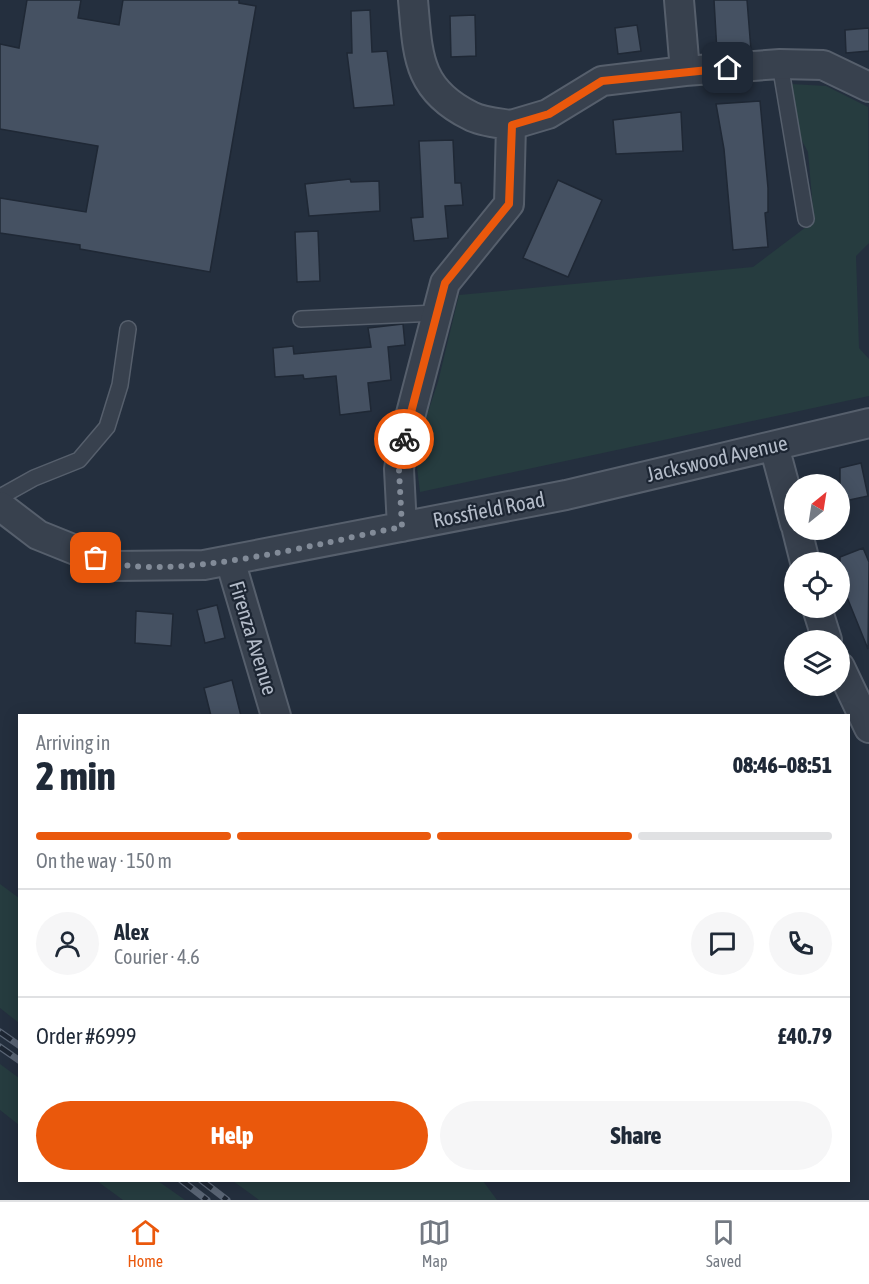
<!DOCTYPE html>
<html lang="en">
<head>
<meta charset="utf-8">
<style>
	:root { --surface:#fff; --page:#f6f6f7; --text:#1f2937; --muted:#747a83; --line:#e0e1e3; --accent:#ea580c }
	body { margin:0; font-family:"Asap Condensed",sans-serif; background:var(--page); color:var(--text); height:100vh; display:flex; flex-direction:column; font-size:22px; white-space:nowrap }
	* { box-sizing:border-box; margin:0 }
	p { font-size:20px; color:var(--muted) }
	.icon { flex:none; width:33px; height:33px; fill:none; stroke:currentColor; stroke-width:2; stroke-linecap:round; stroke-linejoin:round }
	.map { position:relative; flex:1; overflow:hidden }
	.side { position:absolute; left:18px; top:714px; width:832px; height:468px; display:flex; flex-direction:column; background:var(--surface); border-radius:0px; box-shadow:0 3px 15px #0003 }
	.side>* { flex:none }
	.needle { width:39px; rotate:30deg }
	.controls { position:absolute; left:784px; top:474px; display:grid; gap:12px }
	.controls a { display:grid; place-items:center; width:66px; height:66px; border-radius:50%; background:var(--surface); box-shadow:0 3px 15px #0003; font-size:30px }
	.pin { position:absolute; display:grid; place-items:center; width:51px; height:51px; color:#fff; margin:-26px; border-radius:12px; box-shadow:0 3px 9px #0006 }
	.courier { position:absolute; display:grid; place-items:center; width:60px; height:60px; margin:-30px; border:4px solid #ea580c; border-radius:50%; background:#fff; color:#222; box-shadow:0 2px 8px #0007 }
	.overview em { font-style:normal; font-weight:800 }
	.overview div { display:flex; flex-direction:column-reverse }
	.overview { display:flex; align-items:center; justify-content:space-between; height:102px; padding:0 18px }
	h1 { font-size:39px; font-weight:800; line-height:45px }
	.bar { display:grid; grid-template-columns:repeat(4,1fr); gap:9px 6px; align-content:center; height:72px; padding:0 18px }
	.bar i { height:8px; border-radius:4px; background:var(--line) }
	.bar .on { background:var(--accent) }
	.bar p { grid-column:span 4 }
	.line { display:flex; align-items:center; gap:15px; padding:0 18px; border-top:2px solid var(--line) }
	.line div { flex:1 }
	.round { display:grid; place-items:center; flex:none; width:63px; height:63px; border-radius:32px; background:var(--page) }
	.action { display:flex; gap:12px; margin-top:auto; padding:12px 18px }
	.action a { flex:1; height:69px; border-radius:36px; background:var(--accent); color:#fff; font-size:24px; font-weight:800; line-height:69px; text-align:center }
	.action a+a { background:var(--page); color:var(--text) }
	.tab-bar { display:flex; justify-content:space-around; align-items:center; height:84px; border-top:2px solid var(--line); background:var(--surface); font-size:16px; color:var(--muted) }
	.tab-bar a { display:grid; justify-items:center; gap:3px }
	.tab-bar .on { color:var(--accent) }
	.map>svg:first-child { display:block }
	.green { fill:#263c3f }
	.building { fill:#455162; stroke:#1f2835; stroke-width:1.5 }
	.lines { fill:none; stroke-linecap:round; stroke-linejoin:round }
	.lane-casing { stroke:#565f6c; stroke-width:18 }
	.street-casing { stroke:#565f6c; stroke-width:32 }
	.lane { stroke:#38414e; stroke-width:15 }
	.street { stroke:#38414e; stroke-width:28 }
	.rail-casing { stroke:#5a6575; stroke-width:7 }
	.rail { stroke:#1d2633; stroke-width:4.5; stroke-dasharray:14; stroke-linecap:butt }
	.done { stroke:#828b98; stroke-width:6; stroke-dasharray:0 10.8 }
	.route { stroke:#ea580c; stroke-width:8 }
	.labels { text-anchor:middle; stroke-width:4.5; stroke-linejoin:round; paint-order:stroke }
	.street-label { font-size:21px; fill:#b4bcc9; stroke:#1d2633 }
</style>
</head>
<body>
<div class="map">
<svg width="869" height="1200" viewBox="0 0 869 1200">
	<rect width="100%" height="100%" fill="#242f3e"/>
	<path class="green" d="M 791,84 L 826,86 L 868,107 L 869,243 L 856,256 L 859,348 L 869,359 L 869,396 L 420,492 L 415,451 L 438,382 L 459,295 L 753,267 L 814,221 L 808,152 L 793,124 Z
		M 0,884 L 19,898 L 19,1023 L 0,1008 Z
		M 0,1064 L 19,1078 L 19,1125 L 0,1110 Z
		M 97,1181 L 158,1181 L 185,1200 L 123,1200 Z
		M 233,1181 L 483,1181 L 497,1200 L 259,1200 Z"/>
	<path class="building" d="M 27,0 L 81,0 L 78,18 L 119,25 L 123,0 L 239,0 L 239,3 L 256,6 L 210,272 L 80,249 L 80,245 L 0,233 L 0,198 L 86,212 L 98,146 L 0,129 L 0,44 L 19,48 Z
		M 714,0 L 747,0 L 751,50 L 717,52 Z
		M 370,10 L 372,52 L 387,51 L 394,105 L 354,108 L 347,53 L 352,53 L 351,11 Z
		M 475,15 L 476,56 L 451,57 L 450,16 Z
		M 637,25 L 641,51 L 618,54 L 615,28 Z
		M 869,28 L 869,51 L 846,53 L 845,30 Z
		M 760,101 L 768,188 L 768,212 L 765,213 L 768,247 L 733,250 L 724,149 L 716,104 Z
		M 681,112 L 683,151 L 616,154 L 613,120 Z
		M 453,140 L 455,183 L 461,183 L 463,205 L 445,206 L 448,238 L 414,241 L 411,218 L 423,217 L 419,141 Z
		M 350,179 L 351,182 L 379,181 L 380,211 L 309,216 L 305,184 Z
		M 558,180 L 602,200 L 568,277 L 523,258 Z
		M 318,231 L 320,281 L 297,282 L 295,232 Z
		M 403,324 L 405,345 L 388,347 L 391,380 L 368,383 L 371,411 L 340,415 L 336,376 L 304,379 L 303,375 L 275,377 L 273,348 L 293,346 L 294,354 L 371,347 L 368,328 Z
		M 861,463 L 868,496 L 840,502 L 840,468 Z
		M 863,548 L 869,562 L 868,649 L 840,580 L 840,557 Z
		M 217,605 L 225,638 L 205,643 L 197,610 Z
		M 136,611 L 173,614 L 171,646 L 135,643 Z
		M 232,680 L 241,716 L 211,716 L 204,688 Z"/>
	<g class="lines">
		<defs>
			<path id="lane" d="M 780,64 L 806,219
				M 301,319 L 437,313
				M 0,497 L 34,478 L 79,460 L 107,427 L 120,385 L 128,329"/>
			<path id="street" d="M 413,0 C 418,54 416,89 471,116 C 482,122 499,123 511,125
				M 679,0 L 685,71
				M 774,446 L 795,524
				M 0,506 L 38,535 L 115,566 L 204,565 L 566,495 L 869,423
				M 402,527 L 399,469 L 403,444 L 445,283 L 509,204 L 511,125 L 548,114 L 602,81 L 685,71 L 780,64 L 823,65 L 869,87
				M 797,530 L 805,562
				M 230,560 L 276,716
				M 817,608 L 827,640
				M 840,667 L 869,728"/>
		</defs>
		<use href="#lane" class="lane-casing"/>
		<use href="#street" class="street-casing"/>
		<use href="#lane" class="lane"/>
		<use href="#street" class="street"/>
		<defs>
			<path id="rail" d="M 0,1032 L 20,1046
				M 0,1047 L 20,1061
				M 181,1180 L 207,1200
				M 201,1180 L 227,1200"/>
		</defs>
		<use href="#rail" class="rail-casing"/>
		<use href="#rail" class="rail"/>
	</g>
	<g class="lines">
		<path class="done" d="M 96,558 C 167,586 325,541 402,527 L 399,470 L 404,439"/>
		<path class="route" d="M 404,439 L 445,283 L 509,204 L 512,125 L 549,114 L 602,81 L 728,68"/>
	</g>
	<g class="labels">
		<g class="street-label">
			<text transform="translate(717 459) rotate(-13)" y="7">Jackswood Avenue</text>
			<text transform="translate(489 510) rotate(-11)" y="7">Rossfield Road</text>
			<text transform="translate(253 638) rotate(73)" y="7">Firenza Avenue</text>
		</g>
	</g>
</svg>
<div class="controls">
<a><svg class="needle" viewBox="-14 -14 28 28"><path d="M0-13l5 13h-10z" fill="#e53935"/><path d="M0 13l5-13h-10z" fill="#747a83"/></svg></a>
<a><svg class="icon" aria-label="locate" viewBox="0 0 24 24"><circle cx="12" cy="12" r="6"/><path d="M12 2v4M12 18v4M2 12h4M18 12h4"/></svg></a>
<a><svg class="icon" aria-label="layers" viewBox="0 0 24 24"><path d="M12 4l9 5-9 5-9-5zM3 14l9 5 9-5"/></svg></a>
</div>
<div class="pin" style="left:96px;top:558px;background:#ea580c"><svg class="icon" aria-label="bag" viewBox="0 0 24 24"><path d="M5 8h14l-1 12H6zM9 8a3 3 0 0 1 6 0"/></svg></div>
<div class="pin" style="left:728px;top:68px;background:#1f2937"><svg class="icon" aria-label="home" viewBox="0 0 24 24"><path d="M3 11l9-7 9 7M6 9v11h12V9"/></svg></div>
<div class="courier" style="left:404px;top:439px"><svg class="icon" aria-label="bike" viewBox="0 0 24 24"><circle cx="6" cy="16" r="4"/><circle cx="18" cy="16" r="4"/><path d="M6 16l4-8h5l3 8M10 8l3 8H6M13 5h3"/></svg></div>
<section class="side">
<div class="overview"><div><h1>2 min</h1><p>Arriving in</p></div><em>08:46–08:51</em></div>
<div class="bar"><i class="on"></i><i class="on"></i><i class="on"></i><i></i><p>On the way · 150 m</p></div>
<div class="line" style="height:108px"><a class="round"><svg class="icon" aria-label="person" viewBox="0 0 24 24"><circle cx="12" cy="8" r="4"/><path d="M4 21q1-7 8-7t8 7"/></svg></a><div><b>Alex</b><p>Courier · 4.6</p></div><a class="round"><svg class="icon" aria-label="chat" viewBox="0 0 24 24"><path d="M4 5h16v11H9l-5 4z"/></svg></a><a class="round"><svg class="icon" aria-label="phone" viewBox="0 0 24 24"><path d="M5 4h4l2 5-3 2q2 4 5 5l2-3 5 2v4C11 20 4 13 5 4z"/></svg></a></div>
<div class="line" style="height:78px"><div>Order #6999</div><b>£40.79</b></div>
<div class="action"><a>Help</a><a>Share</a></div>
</section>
</div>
<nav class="tab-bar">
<a class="on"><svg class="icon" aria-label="home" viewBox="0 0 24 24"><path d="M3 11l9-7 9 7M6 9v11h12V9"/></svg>Home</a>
<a><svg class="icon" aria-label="map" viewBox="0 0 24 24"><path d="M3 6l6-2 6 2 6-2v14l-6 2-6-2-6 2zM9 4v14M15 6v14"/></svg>Map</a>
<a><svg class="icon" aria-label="saved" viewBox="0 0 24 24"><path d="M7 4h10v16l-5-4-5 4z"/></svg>Saved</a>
</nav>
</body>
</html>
